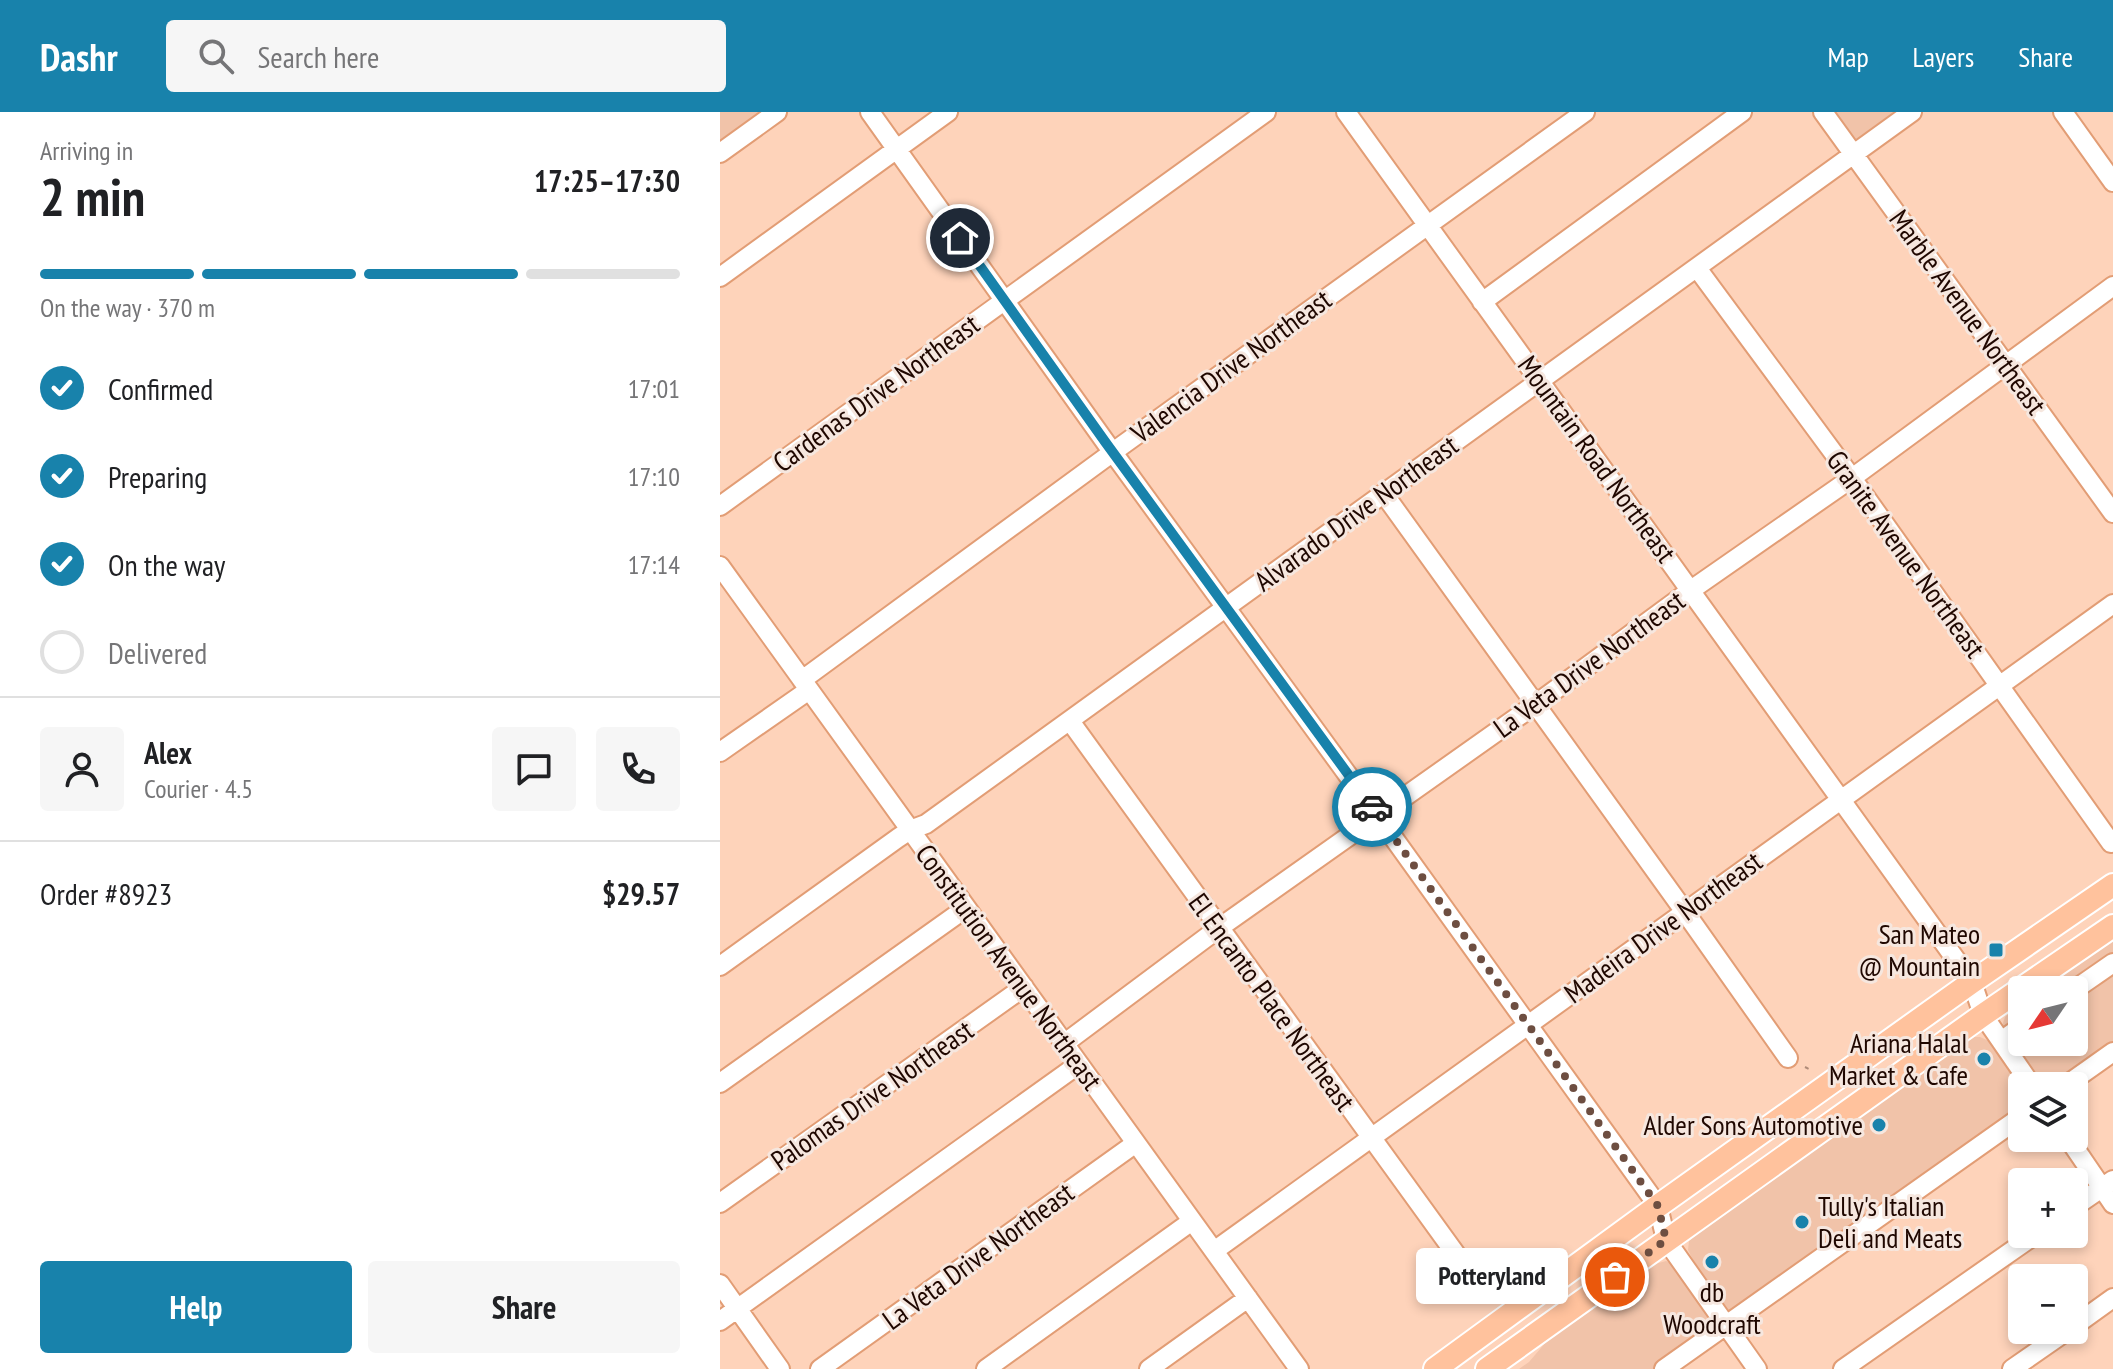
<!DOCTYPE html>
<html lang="en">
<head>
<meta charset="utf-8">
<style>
	:root { --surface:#fff; --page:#f6f6f6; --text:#202124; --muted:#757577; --line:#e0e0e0; --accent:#1882ab }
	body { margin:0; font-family:"PT Sans Narrow",sans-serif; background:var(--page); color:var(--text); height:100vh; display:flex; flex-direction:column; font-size:30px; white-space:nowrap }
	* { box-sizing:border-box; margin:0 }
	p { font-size:26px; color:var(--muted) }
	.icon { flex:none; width:44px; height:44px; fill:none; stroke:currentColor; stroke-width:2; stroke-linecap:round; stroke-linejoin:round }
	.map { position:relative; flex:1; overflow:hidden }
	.side { display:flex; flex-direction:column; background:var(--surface); width:720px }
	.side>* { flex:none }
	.needle { width:52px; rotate:235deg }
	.fabs { position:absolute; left:1288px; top:864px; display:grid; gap:16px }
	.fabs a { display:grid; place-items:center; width:80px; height:80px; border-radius:8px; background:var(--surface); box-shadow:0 4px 12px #0003; font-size:40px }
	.pin { position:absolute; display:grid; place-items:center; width:68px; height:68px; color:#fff; margin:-34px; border:4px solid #fff; border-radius:50%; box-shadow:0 2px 8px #0007 }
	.courier { position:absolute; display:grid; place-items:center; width:80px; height:80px; margin:-40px; border:6px solid #1882ab; border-radius:50%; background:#fff; color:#222; box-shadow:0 2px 10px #0007 }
	.bubble { position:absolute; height:56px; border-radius:8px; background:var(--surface); box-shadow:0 4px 12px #0003; font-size:26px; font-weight:700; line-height:56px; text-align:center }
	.summary em { font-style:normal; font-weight:700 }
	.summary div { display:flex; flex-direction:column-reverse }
	.summary { display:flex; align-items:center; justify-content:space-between; height:136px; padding:0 40px }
	h1 { font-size:52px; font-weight:700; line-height:60px }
	.bar { display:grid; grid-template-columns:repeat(4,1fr); gap:12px 8px; align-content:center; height:96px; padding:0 40px }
	.bar i { height:10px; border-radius:6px; background:var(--line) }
	.bar .on { background:var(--accent) }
	.bar p { grid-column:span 4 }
	.line { display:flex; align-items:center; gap:20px; padding:0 40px; border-top:2px solid var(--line) }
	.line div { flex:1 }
	.round { display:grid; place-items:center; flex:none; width:84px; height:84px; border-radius:8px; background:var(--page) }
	ol { padding:0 40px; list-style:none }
	li { display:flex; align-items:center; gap:24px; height:88px }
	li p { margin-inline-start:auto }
	li .icon { padding:8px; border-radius:50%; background:var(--accent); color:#fff; stroke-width:4 }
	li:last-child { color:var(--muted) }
	li i { width:44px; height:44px; border:4px solid var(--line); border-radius:50% }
	.cta { display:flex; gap:16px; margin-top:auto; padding:16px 40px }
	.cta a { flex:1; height:92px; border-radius:8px; background:var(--accent); color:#fff; font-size:32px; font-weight:700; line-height:92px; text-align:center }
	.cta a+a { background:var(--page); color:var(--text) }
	header { display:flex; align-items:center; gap:48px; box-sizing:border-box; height:112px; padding:0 40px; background:var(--accent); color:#fff }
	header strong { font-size:38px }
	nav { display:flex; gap:44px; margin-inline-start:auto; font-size:28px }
	.search { width:560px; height:72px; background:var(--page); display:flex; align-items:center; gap:20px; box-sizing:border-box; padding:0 28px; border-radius:8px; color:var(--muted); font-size:30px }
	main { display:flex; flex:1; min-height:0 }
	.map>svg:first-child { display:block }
	.built { fill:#f1c3a9 }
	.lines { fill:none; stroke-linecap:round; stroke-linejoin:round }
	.minor-casing { stroke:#e29d75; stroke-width:22 }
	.major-casing { stroke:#fff; stroke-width:26 }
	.path { stroke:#af8b78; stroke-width:2; stroke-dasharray:4 6; stroke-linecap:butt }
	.minor { stroke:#fff; stroke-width:18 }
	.major { stroke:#ffc29d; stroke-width:22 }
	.done { stroke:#6d4e41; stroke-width:8; stroke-dasharray:0 14.4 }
	.route { stroke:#1882ab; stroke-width:10 }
	.poi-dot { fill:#1882ab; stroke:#f6e7df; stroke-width:3 }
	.labels { text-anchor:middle; stroke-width:6; stroke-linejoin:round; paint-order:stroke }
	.street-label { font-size:28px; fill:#1f0700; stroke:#f6e7df }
	.poi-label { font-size:28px; fill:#1f0700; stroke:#f6e7df; text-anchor:end }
</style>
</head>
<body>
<header>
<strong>Dashr</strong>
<div class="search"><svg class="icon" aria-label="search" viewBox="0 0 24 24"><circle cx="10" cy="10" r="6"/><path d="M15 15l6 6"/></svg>Search here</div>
<nav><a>Map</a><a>Layers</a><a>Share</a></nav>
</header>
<main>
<section class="side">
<div class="summary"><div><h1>2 min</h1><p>Arriving in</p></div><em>17:25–17:30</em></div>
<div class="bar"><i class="on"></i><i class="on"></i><i class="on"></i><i></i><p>On the way · 370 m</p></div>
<ol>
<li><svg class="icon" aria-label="check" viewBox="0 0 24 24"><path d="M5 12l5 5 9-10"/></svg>Confirmed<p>17:01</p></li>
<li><svg class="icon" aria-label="check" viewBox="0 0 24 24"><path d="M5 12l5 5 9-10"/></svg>Preparing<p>17:10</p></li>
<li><svg class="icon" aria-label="check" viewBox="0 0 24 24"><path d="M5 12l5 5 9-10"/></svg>On the way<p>17:14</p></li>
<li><i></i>Delivered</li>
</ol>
<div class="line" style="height:144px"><a class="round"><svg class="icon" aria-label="person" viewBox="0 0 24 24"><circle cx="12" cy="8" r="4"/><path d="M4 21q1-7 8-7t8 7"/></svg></a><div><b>Alex</b><p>Courier · 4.5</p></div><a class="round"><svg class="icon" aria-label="chat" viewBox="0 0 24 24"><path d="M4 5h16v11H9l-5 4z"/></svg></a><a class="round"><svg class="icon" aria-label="phone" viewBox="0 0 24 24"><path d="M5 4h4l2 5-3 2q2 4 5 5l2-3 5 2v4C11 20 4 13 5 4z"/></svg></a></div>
<div class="line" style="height:104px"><div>Order #8923</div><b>$29.57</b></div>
<div class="cta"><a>Help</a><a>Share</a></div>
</section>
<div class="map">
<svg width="1393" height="1257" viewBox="0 0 1393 1257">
	<rect width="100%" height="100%" fill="#fed3ba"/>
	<path class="built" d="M 0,0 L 66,0 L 0,48 Z
		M 1113,0 L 1177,0 L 1141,26 L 1135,28 Z
		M 1393,827 L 1393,944 L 1351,974 L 1323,974 L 1284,919 L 1283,911 L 1285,905 L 1302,890 L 1302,930 L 1354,930 L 1354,878 L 1319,878 Z
		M 1254,925 L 1260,925 L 1269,929 L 1302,977 L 1302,1008 L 1016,1208 L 973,1148 L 968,1138 L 969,1129 L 993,1109 Z
		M 946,1149 L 953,1152 L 1002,1224 L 955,1257 L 799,1257 L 809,1250 L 826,1230 L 935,1152 Z"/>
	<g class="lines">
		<defs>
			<path id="minor" d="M 150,0 L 386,331 L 665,714 L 938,1094 L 946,1128 L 1037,1257
				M 626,0 L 1252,870 L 1263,903 L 1312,974
				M 1103,0 L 1393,401
				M 1343,0 L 1393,70
				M 0,41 L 57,0
				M 977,156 L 1132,366 L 1391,731
				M 0,165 L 228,0
				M 762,190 L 1022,0
				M 664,382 L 965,800 L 1068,946
				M 0,394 L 546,0
				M 0,454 L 579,1257
				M 82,568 L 404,332 L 865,0
				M 350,609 L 756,1170
				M 0,640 L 89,578
				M 0,854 L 178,726 L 190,718 L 206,712 L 1192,0
				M 1354,878 L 1393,851
				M 1281,929 L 1302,914
				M 345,931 L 499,816 L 816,592 L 971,478 L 1132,366 L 1393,174
				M 0,971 L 246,796
				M 1345,974 L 1393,940
				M 1348,1026 L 1393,1092
				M 0,1091 L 304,875
				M 1354,1095 L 1393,1068
				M 494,1139 L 1393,492
				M 0,1172 L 60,1257
				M 0,1209 L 359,952
				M 1354,1214 L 1393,1186
				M 100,1257 L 416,1031
				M 266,1257 L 472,1109
				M 429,1257 L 528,1186
				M 944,1257 L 1302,1004
				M 1123,1257 L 1316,1122
				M 1292,1257 L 1348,1218"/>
			<path id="major" d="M 715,1257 L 938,1094 L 1252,870 L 1393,773
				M 767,1257 L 1263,903 L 1393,814"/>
		</defs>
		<use href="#minor" class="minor-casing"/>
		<use href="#major" class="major-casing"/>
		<path class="path" d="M 1085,955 L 1089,957 L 1091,962"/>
		<use href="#minor" class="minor"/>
		<use href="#major" class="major"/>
	</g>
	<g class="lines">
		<path class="done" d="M 652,695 L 938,1094 L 946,1128 L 895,1165"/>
		<path class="route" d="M 240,126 L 386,331 L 652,695"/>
	</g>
	<g class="poi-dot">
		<rect x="1268" y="830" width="16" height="16" rx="4"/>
		<circle cx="1264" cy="947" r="8"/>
		<circle cx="1159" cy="1013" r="8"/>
		<circle cx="1082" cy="1110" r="8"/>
		<circle cx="992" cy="1150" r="8"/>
	</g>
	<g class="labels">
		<g class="street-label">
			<text transform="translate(1248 200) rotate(54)" y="10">Marble Avenue Northeast</text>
			<text transform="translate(511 254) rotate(-36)" y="10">Valencia Drive Northeast</text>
			<text transform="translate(156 281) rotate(-36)" y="10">Cardenas Drive Northeast</text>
			<text transform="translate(877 347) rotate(54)" y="10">Mountain Road Northeast</text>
			<text transform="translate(636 401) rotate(-36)" y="10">Alvarado Drive Northeast</text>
			<text transform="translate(1186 442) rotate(54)" y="10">Granite Avenue Northeast</text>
			<text transform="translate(869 552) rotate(-36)" y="10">La Veta Drive Northeast</text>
			<text transform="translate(943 815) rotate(-36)" y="10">Madeira Drive Northeast</text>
			<text transform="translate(289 855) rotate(54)" y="10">Constitution Avenue Northeast</text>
			<text transform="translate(552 890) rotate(54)" y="10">El Encanto Place Northeast</text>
			<text transform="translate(152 983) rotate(-35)" y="10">Palomas Drive Northeast</text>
			<text transform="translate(258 1144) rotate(-36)" y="10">La Veta Drive Northeast</text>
		</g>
		<g class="poi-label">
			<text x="1260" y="832">San Mateo<tspan x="1260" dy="32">@ Mountain</tspan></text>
			<text x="1248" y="941">Ariana Halal<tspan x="1248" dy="32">Market &amp; Cafe</tspan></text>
			<text x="1143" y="1023">Alder Sons Automotive</text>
			<text x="1098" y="1104" text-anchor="start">Tully's Italian<tspan x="1098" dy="32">Deli and Meats</tspan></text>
			<text x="992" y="1190" text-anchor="middle">db<tspan x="992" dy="32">Woodcraft</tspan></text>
		</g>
	</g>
</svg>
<div class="fabs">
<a><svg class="needle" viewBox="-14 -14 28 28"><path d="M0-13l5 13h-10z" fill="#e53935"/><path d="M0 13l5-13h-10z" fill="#757577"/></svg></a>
<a><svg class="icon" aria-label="layers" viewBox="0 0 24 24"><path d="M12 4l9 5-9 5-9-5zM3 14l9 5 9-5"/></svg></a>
<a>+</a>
<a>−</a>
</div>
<div class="pin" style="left:895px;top:1165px;background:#ea580c"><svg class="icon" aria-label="bag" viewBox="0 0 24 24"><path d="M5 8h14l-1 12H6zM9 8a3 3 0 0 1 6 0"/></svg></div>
<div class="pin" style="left:240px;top:126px;background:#1f2937"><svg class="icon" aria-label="home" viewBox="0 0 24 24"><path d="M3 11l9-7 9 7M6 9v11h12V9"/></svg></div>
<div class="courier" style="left:652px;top:695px"><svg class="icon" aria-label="car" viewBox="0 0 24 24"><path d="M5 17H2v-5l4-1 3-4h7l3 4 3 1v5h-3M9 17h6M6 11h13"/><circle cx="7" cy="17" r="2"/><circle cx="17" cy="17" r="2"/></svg></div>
<div class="bubble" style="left:696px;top:1136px;width:152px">Potteryland</div>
</div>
</main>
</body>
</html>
